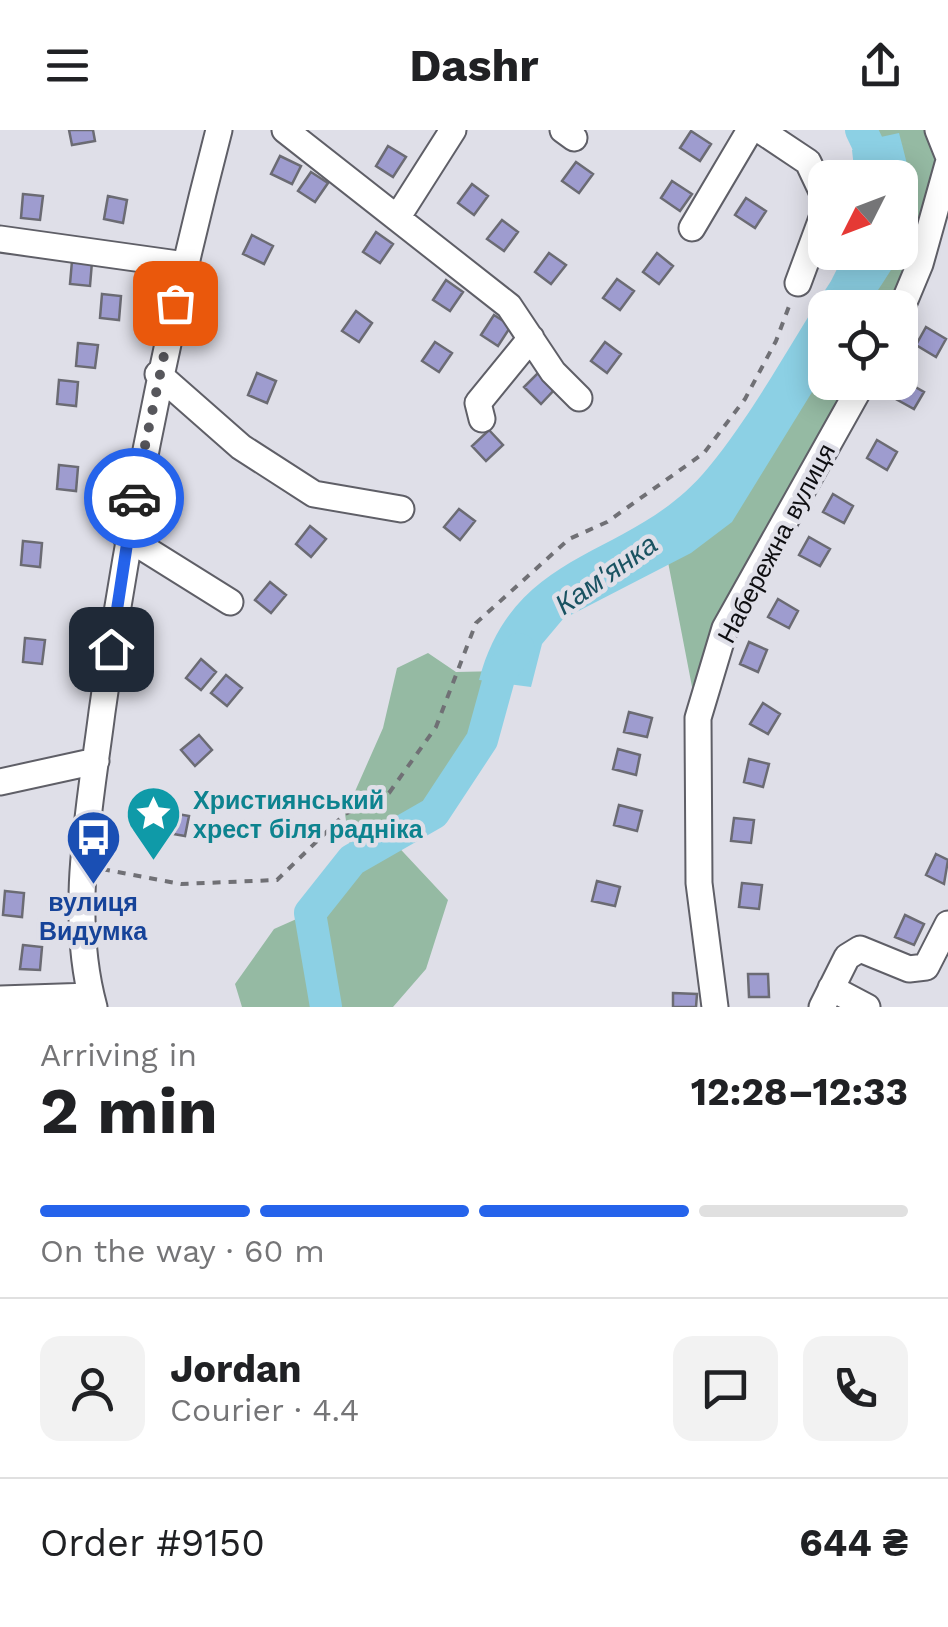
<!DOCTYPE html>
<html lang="en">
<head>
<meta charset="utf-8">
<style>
	:root { --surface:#fff; --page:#f2f2f2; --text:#202124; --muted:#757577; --line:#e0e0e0; --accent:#2563eb }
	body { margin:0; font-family:"Work Sans",sans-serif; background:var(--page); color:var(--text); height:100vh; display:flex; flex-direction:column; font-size:38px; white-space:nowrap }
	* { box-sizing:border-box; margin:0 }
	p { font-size:32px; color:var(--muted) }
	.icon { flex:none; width:55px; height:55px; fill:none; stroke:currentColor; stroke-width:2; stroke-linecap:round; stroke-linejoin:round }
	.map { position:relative; height:877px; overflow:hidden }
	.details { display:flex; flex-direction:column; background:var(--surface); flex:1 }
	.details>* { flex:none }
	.needle { width:65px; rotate:228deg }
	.buttons { position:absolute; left:808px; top:30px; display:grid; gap:20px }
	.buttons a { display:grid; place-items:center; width:110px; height:110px; border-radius:20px; background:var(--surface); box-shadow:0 5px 25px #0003; font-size:50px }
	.pin { position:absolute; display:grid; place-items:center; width:85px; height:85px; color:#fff; margin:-42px; border-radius:20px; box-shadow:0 5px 15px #0006 }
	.courier { position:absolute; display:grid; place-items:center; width:100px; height:100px; margin:-50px; border:8px solid #2563eb; border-radius:50%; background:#fff; color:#222; box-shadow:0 2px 12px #0007 }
	.head em { font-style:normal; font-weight:700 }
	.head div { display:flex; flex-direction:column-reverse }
	.head { display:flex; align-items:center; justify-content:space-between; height:170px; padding:0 40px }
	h1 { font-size:65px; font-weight:700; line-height:75px }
	.bar { display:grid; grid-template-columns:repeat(4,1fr); gap:15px 10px; align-content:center; height:120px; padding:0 40px }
	.bar i { height:12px; border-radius:8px; background:var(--line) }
	.bar .selected { background:var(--accent) }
	.bar p { grid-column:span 4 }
	.line { display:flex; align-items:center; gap:25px; padding:0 40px; border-top:2px solid var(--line) }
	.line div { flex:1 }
	.round { display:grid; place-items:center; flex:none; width:105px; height:105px; border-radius:20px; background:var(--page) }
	header { display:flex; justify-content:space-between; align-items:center; height:130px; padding:0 40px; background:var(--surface); font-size:45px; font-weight:700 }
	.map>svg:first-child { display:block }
	.green { fill:#95baa3 }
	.water { fill:#8cd0e4 }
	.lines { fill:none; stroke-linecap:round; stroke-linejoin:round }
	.river { stroke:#8cd0e4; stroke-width:32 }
	.building { fill:#9e9ccf; stroke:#6b6b73; stroke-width:2.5 }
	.minor-casing { stroke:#5f5f67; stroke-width:29 }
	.path { stroke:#707075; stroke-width:4; stroke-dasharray:8 8; stroke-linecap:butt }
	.minor { stroke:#fff; stroke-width:25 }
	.done { stroke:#57575c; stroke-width:10; stroke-dasharray:0 18 }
	.route { stroke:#2563eb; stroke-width:12 }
	.labels { text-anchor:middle; stroke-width:9; stroke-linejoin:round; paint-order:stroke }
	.street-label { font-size:25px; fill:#0e0e11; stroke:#dfdfe8 }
	.culture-label { font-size:25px; font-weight:bold; fill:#0d838f; stroke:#dfdfe8; text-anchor:start }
	.transit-label { font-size:25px; font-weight:bold; fill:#164399; stroke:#dfdfe8 }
	.water-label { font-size:28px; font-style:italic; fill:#195261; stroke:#dfdfe8 }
</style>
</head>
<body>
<header><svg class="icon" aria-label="menu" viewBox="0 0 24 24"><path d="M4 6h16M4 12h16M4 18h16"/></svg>Dashr<svg class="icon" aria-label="share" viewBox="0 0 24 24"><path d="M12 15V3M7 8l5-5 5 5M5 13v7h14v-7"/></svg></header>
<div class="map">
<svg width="948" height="877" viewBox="0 0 948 877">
	<rect width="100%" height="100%" fill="#dfdfe8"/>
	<path class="green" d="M 861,0 L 948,0 L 900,178 L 847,178 L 900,122 L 900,48 Z
		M 825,213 L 825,252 L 863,253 L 726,498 L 698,588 L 663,406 Z
		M 428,523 L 456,542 L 501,541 L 482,610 L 434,683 L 390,708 L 448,770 L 426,839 L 393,877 L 242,877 L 235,854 L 274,799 L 310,783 L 352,730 L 345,684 L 383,598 L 397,538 Z"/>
	<path class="water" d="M 899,3 C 924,96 919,97 867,177 L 825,178 L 825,241 L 732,392 L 691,423 L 563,489 L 542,514 L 531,557 L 479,550 C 515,414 632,431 708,338 C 755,281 791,212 831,151 L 845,123 L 900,122 L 900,48 L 855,47 L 852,20 L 867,10 Z"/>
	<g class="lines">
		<path class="river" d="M 861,0 L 884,48
			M 326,877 L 310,783 L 352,730 L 434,683 L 482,610 L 501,541 L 519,519"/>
	</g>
	<path class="building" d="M 69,0 L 93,0 L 95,11 L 72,15 Z
		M 691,1 L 711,14 L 700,31 L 680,18 Z
		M 388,16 L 406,27 L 393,47 L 376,36 Z
		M 280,26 L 301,36 L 292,54 L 271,44 Z
		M 576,32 L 593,44 L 579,63 L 562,51 Z
		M 311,42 L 328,53 L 315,72 L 298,61 Z
		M 672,51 L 692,64 L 680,81 L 661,68 Z
		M 472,54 L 488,66 L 474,85 L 458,73 Z
		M 23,64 L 43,66 L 40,90 L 21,88 Z
		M 108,66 L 127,70 L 123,93 L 104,89 Z
		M 746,68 L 766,81 L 755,98 L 735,85 Z
		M 502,90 L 518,102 L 504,121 L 487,109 Z
		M 376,102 L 393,114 L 380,133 L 363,122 Z
		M 252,105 L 273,116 L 264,134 L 243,124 Z
		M 549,123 L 566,135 L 551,154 L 535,142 Z
		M 657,123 L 673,136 L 659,154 L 643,142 Z
		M 72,131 L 92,132 L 90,156 L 70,154 Z
		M 617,149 L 634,161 L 620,180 L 603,168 Z
		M 446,150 L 463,162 L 450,181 L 433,170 Z
		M 102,164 L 121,166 L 119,190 L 100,188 Z
		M 356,181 L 372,193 L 359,212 L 342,201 Z
		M 494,185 L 511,196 L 498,216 L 481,205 Z
		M 926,197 L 946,209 L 936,227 L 916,215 Z
		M 435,212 L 452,223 L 439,242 L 422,231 Z
		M 605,212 L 621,224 L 607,243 L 591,231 Z
		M 78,213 L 98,215 L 95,238 L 76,236 Z
		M 257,243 L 276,251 L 267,273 L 248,265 Z
		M 538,243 L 555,259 L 541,274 L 524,257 Z
		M 59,250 L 78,252 L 76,276 L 57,274 Z
		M 903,250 L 924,262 L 914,279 L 894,268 Z
		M 489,300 L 503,315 L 486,331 L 472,316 Z
		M 877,310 L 897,322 L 887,340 L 867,328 Z
		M 59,335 L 78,337 L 76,361 L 57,359 Z
		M 833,364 L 853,376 L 844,393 L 823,382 Z
		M 459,379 L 475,391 L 460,410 L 444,397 Z
		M 310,396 L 326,409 L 311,427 L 296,414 Z
		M 809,407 L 830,419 L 820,436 L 799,425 Z
		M 23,411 L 42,413 L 40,437 L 21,435 Z
		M 270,452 L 286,465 L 271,483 L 255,470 Z
		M 778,469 L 798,481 L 789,498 L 768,487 Z
		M 25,508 L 45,510 L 42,534 L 23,532 Z
		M 749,512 L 767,520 L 758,542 L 740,534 Z
		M 201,529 L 216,542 L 201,560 L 186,548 Z
		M 226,545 L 242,558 L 227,576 L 211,563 Z
		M 763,573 L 780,584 L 768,604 L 750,594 Z
		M 629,582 L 652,588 L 647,607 L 624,602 Z
		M 199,605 L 212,620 L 195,636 L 181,620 Z
		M 618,619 L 640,625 L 636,645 L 613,639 Z
		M 749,629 L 769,634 L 763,657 L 744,652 Z
		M 619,675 L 642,681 L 637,701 L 614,695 Z
		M 166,682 L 189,686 L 185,706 L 162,702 Z
		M 734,688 L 754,690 L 751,713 L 731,711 Z
		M 936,724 L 948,730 L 944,754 L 926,745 Z
		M 597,751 L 620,757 L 615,776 L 592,771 Z
		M 742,753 L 762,755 L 759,779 L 739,777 Z
		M 5,761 L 24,763 L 22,787 L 3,785 Z
		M 905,785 L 924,794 L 914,815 L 895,807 Z
		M 23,815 L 42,817 L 40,840 L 20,839 Z
		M 748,844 L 768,844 L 769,867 L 749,867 Z
		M 673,863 L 697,864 L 696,877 L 673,877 Z"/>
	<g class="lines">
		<defs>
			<path id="minor" d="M 285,0 L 509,176 L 553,242 L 579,268
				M 563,0 L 574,8
				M 760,0 L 808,32 L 825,68
				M 938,0 L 948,25
				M 397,88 L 453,0
				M 692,98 L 750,0
				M 0,109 L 185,135
				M 798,153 L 825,80
				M 900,182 L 920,134 L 948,34
				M 158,244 L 241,317 L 314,364 L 401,379
				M 482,289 L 478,273 L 531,208
				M 126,407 L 230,472
				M 0,652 L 96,631
				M 831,858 L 867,877
				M 0,869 L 91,866
				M 94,877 C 68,783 90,677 102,582 C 130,382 168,196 219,0
				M 715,877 L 699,753 L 698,588 L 725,498 L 863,252
				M 822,877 L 847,827 L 860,819 L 909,839 L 926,837 L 948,794"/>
		</defs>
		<use href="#minor" class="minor-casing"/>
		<path class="path" d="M 102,739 L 181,754 L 277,750 L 345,684 L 389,663 L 436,597 L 476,493 L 569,409 L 607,392 L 704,323 L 745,269 L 776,211 L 791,171"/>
		<use href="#minor" class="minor"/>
	</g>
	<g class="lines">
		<path class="done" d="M 134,368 L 175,173"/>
		<path class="route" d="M 111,519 L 134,368"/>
	</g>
	<defs>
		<symbol id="sight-pin" viewBox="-11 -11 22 30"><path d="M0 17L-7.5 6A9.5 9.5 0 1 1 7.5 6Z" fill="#0f9aa8" stroke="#dfdfe8"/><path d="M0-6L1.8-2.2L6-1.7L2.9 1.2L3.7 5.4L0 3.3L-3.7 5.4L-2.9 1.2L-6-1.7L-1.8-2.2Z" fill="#fff"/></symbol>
		<symbol id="bus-pin" viewBox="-11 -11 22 30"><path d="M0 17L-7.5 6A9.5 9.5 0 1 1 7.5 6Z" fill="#1a4fb4" stroke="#dfdfe8"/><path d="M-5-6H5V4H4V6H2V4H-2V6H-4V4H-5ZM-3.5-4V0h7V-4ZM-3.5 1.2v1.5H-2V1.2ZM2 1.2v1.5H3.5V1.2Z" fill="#fff"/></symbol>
	</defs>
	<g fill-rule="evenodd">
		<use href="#sight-pin" x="122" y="652" width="63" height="86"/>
		<use href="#bus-pin" x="62" y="676" width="63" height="86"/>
	</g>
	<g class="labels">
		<g class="street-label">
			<text transform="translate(776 413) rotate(-62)" y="9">Набережна вулиця</text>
		</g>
		<g class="culture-label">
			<text x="193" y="679">Християнський<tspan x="193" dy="29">хрест біля радніка</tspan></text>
		</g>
		<g class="transit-label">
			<text x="93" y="781">вулиця<tspan x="93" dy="29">Видумка</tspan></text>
		</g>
		<g class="water-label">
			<text transform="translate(606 444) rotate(-35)" y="10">Кам'янка</text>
		</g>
	</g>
</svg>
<div class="buttons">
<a><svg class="needle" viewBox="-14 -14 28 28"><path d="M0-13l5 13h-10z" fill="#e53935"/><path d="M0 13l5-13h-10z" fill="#757577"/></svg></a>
<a><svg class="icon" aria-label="locate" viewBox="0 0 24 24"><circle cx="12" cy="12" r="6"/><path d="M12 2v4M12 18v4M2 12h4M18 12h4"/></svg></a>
</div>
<div class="pin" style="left:175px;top:173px;background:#ea580c"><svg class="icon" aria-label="bag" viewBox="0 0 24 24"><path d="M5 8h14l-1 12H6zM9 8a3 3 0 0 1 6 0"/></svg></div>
<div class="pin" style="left:111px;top:519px;background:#1f2937"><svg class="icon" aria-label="home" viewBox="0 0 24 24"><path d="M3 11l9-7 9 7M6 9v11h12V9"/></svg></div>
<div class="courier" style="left:134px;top:368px"><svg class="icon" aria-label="car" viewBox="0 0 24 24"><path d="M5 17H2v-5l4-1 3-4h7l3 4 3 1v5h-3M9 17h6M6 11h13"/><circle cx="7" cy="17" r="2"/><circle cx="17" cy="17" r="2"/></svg></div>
</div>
<section class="details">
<div class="head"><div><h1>2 min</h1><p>Arriving in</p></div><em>12:28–12:33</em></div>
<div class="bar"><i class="selected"></i><i class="selected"></i><i class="selected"></i><i></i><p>On the way · 60 m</p></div>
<div class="line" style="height:180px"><a class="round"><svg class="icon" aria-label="person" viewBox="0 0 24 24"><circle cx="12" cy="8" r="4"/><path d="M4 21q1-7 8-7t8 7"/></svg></a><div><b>Jordan</b><p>Courier · 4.4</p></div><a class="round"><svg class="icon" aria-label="chat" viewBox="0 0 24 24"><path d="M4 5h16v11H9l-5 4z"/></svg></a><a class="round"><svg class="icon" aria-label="phone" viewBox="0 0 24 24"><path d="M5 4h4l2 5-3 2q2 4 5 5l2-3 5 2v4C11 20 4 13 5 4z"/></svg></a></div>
<div class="line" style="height:130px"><div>Order #9150</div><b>644 ₴</b></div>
</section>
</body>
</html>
